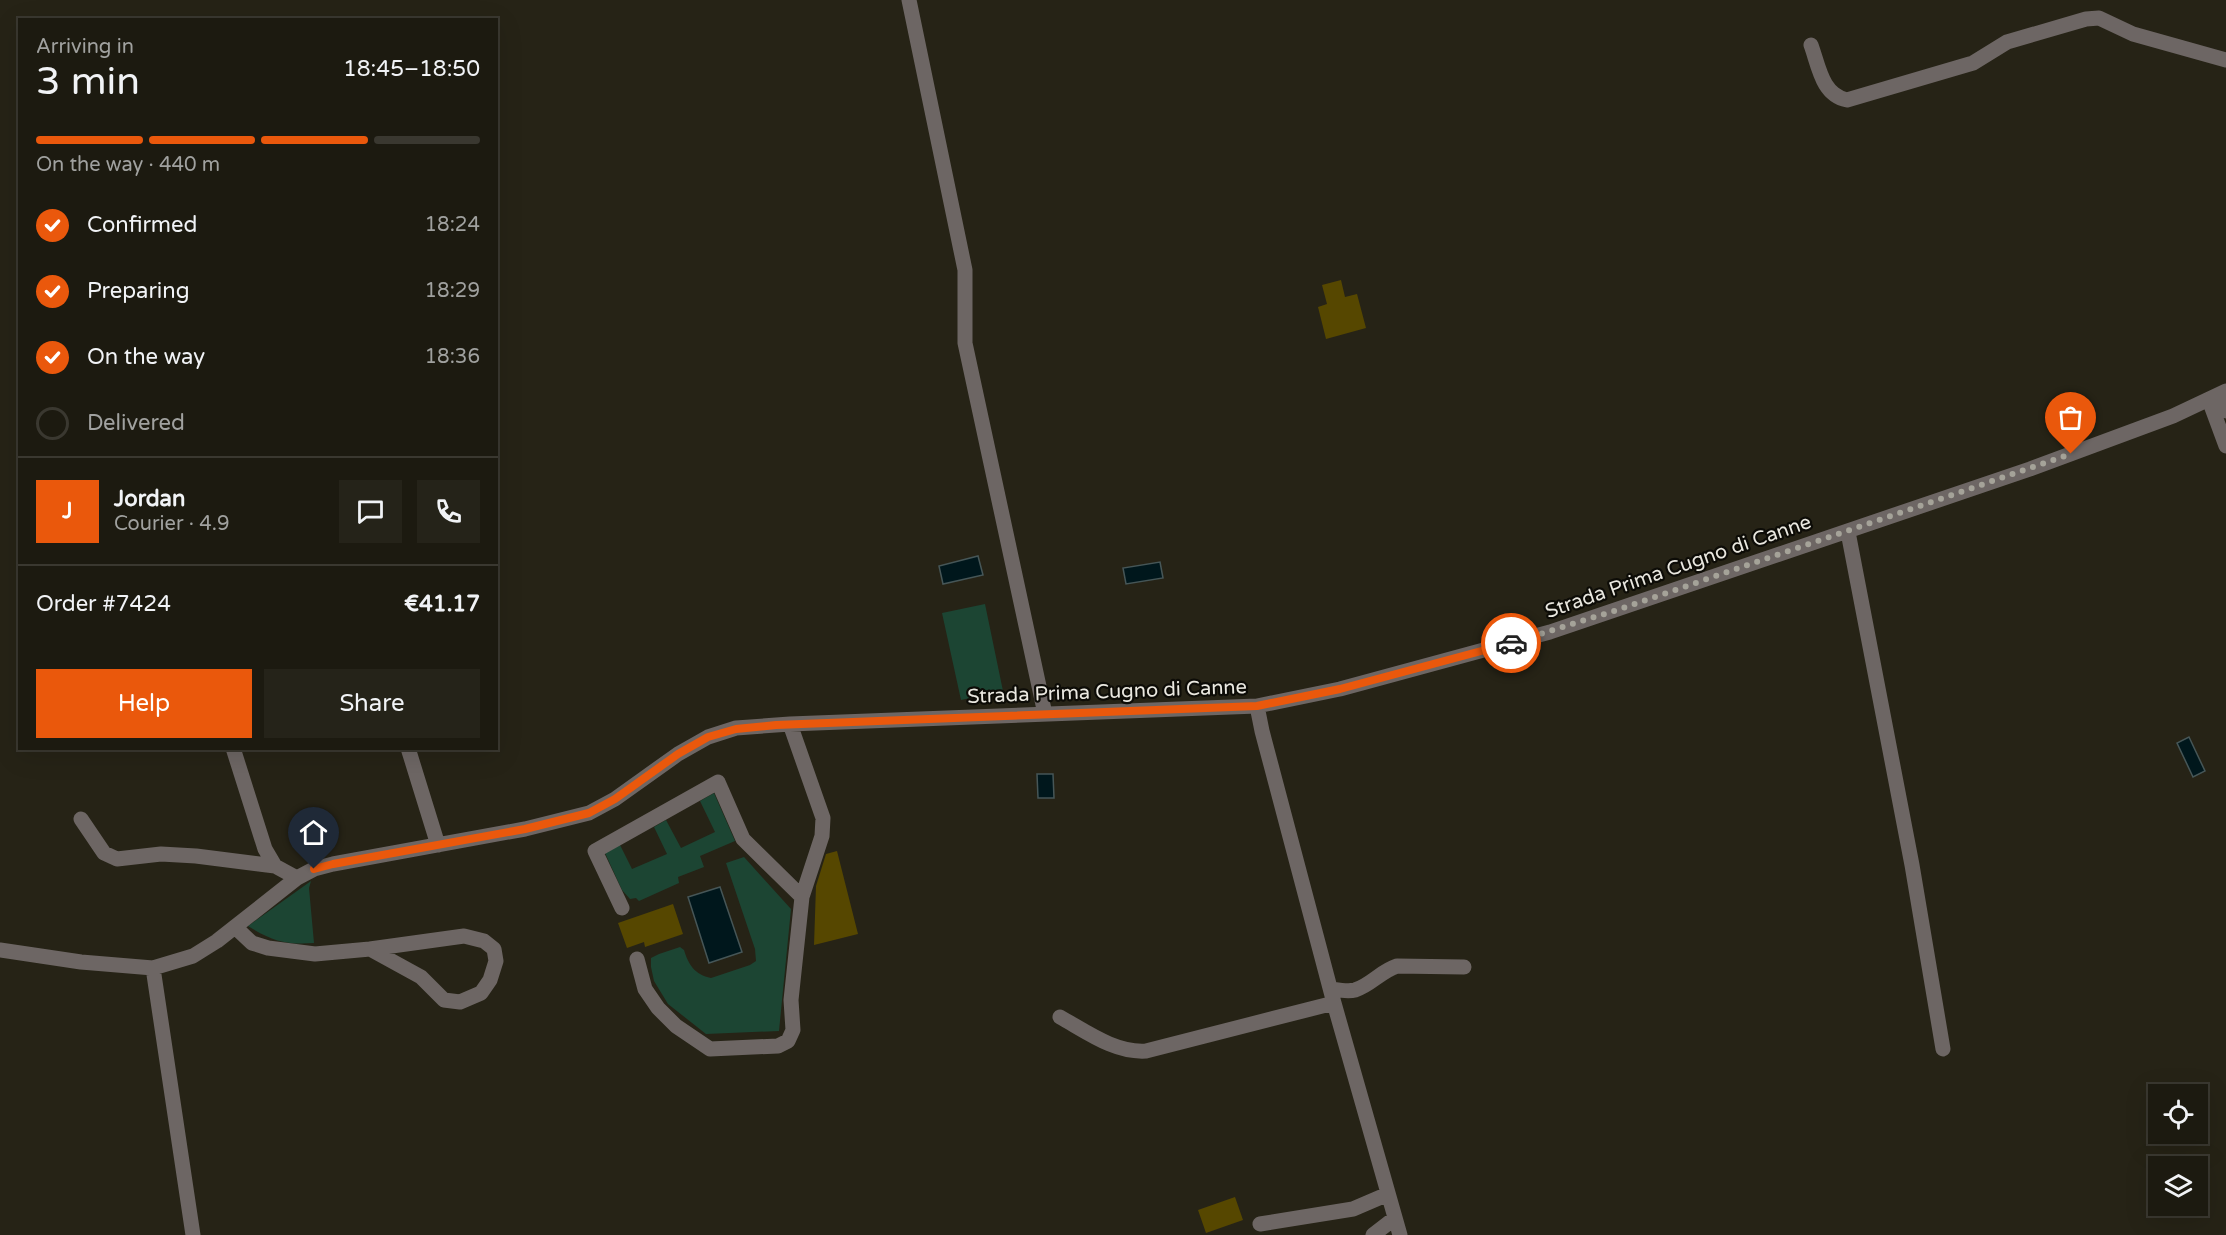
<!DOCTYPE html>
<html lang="en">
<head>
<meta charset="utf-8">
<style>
	:root { --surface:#1c1a10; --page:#252319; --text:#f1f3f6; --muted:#a0a19f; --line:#3a3830; --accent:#ea580c }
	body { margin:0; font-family:"Varela Round",sans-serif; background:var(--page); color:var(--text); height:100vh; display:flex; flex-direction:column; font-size:22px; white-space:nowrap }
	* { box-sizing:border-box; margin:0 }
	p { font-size:20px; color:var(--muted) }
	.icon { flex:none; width:33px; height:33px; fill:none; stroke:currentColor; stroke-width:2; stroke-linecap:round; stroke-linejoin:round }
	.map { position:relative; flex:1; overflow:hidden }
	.details { position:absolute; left:18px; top:18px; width:480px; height:732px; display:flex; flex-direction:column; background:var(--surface); border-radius:0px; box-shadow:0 6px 24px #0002,0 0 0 2px var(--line) }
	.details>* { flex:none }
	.fabs { position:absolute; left:2148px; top:1084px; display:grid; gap:12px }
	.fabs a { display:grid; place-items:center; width:60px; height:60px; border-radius:0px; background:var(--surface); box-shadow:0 6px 24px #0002,0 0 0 2px var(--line); font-size:30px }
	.pin { position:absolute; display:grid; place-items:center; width:51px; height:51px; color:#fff; margin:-62px -26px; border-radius:50% 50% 50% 0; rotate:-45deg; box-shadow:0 0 6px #0007 }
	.pin .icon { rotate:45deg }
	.courier { position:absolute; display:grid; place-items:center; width:60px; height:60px; margin:-30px; border:4px solid #ea580c; border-radius:50%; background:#fff; color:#222; box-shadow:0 2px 8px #0007 }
	.summary em { font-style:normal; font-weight:600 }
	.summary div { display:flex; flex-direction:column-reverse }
	.summary { display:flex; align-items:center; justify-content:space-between; height:102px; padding:0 18px }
	h1 { font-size:39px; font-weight:600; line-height:45px }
	.bar { display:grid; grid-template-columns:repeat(4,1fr); gap:9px 6px; align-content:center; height:72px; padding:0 18px }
	.bar i { height:8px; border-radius:4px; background:var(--line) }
	.bar .active { background:var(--accent) }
	.bar p { grid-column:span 4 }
	.line { display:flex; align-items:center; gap:15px; padding:0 18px; border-top:2px solid var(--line) }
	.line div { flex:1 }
	.round { display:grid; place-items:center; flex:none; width:63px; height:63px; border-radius:0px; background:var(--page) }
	ol { padding:0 18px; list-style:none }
	li { display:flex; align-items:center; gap:18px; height:66px }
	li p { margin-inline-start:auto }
	li .icon { padding:6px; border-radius:50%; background:var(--accent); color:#fff; stroke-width:4 }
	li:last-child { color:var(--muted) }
	li i { width:33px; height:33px; border:3px solid var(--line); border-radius:50% }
	.cta { display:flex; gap:12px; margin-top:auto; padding:12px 18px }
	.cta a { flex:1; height:69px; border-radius:0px; background:var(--accent); color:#fff; font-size:24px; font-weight:600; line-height:69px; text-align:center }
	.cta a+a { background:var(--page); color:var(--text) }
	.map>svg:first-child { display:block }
	.green { fill:#1c4533 }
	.water { fill:#00171c; stroke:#465657; stroke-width:1.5 }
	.building { fill:#564700 }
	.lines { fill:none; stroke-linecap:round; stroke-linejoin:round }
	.minor { stroke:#6d6664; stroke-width:15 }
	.done { stroke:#a5a399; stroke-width:6; stroke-dasharray:0 10.8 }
	.route { stroke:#ea580c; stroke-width:8 }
	.labels { text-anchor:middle; stroke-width:4.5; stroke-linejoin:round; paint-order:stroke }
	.street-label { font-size:20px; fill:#eae8e0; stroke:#0d0c07 }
</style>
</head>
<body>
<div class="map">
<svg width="2226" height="1235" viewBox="0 0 2226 1235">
	<rect width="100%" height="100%" fill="#262316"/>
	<path class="green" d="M 985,604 L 1003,691 L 961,700 L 942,613 Z
		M 714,793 L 735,841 L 700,856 L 704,867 L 678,877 L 679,883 L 639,901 L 636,898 L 630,899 L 622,890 L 605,853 L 620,845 L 632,869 L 667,854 L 654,827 L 666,820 L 681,848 L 715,832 L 700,801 Z
		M 744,857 L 791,909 L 779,1031 L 706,1034 L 668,1004 L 654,981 L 651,967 L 651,958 L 659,954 L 680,947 L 684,950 C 688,964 695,975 711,978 L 750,965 L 756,961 L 755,949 L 726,863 Z
		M 311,881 L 309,888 L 314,943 C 286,945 272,941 248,926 Z"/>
	<path class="water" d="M 978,556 L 983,575 L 943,584 L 939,566 Z
		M 1160,562 L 1163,578 L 1126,584 L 1123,568 Z
		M 2189,737 L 2205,771 L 2193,777 L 2177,743 Z
		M 1037,774 L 1053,774 L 1054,798 L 1038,798 Z
		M 720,887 L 742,952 L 709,963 L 688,897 Z"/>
	<path class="building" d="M 1341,280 L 1345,297 L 1357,294 L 1366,328 L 1326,339 L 1318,307 L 1327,304 L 1322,285 Z
		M 837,851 L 858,934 L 814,945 L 816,886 L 826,854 Z
		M 673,904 L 683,934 L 645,947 L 644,942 L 627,948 L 618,923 Z
		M 1235,1197 L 1243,1220 L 1206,1233 L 1198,1210 Z"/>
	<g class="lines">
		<path class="minor" d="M 909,0 L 965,270 L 965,343 L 1045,714
			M 1811,45 C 1819,67 1822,95 1847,100 L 1973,63 L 2007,42 L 2086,19 L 2099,18 L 2133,34 L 2226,60
			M 2223,393 L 2226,411
			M 2209,400 L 2226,446
			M 1848,532 L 1912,865 L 1943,1049
			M 1257,706 L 1262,731 L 1334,1003 L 1400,1235
			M 233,748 L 265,849 L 275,866
			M 408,748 L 438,845
			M 81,819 L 104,853 L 117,859 L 161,854 L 196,856 L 275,866 L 297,878
			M 622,908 L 595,851 L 718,782 L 743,839 L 802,897
			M 235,927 L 252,943 L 268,948 L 315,954 L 370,949 L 421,977 L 444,1000 L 460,1002 L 481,993 L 490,980 L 496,961 L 494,949 L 484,941 L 464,936 L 370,949
			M 0,950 L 81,962 L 153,968 L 193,956 L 217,941 L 297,878 L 314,869 L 333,864 L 525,829 L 589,813 L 615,799 L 678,754 L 708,737 L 736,728 L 790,724 L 1257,706 L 1340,689 L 1550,632 L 2030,469 L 2173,416 L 2226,391
			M 637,959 L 645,989 L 658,1008 L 676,1026 L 710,1049 L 778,1046 L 788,1041 L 793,1030 L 791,1000 L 802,897 L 822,836 L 823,818 L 790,724
			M 153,968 L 193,1235
			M 1331,989 C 1338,990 1348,992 1355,990 C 1371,985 1381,971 1397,966 L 1464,967
			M 1060,1017 C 1087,1032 1115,1053 1146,1051 L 1334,1003
			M 1260,1224 L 1353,1209 L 1388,1194
			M 1373,1235 L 1395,1218"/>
	</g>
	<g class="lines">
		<path class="done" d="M 1511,643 L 1614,611 L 2071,454"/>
		<path class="route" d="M 314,869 L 333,864 L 525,829 L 589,813 L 615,799 L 678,754 L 708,737 L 736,729 L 776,725 L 1257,706 L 1340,689 L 1511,643"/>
	</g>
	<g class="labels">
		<g class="street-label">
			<text transform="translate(1678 566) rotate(-19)" y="7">Strada Prima Cugno di Canne</text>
			<text transform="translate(1107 691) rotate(-2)" y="7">Strada Prima Cugno di Canne</text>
		</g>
	</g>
</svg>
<div class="fabs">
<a><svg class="icon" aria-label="locate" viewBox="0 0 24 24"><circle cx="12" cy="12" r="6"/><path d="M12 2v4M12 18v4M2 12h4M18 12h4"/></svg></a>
<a><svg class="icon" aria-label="layers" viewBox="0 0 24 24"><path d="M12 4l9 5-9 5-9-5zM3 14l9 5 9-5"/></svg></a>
</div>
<div class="pin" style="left:2071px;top:454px;background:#ea580c"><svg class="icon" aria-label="bag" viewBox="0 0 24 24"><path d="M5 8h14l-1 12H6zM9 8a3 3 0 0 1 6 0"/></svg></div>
<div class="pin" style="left:314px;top:869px;background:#1f2937"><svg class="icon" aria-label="home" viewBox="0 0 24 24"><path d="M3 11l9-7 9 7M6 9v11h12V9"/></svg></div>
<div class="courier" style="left:1511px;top:643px"><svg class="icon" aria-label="car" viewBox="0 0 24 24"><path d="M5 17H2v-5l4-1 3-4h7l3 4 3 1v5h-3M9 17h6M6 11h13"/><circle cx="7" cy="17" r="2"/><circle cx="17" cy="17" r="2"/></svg></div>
<section class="details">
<div class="summary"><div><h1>3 min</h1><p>Arriving in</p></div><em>18:45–18:50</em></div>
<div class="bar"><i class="active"></i><i class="active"></i><i class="active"></i><i></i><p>On the way · 440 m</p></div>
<ol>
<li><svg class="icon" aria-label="check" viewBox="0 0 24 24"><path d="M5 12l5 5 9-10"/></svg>Confirmed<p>18:24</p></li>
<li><svg class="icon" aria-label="check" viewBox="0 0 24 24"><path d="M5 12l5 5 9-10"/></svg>Preparing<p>18:29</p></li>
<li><svg class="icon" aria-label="check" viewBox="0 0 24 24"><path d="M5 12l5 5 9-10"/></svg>On the way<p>18:36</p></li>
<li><i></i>Delivered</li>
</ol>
<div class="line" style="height:108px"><b class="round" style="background:var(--accent);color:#fff">J</b><div><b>Jordan</b><p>Courier · 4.9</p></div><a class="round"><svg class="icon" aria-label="chat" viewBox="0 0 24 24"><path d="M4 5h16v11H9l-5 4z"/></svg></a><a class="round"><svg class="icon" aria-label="phone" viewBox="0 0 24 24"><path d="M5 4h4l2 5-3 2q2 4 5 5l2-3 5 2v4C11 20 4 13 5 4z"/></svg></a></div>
<div class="line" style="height:78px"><div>Order #7424</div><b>€41.17</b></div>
<div class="cta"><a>Help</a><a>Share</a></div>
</section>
</div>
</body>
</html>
